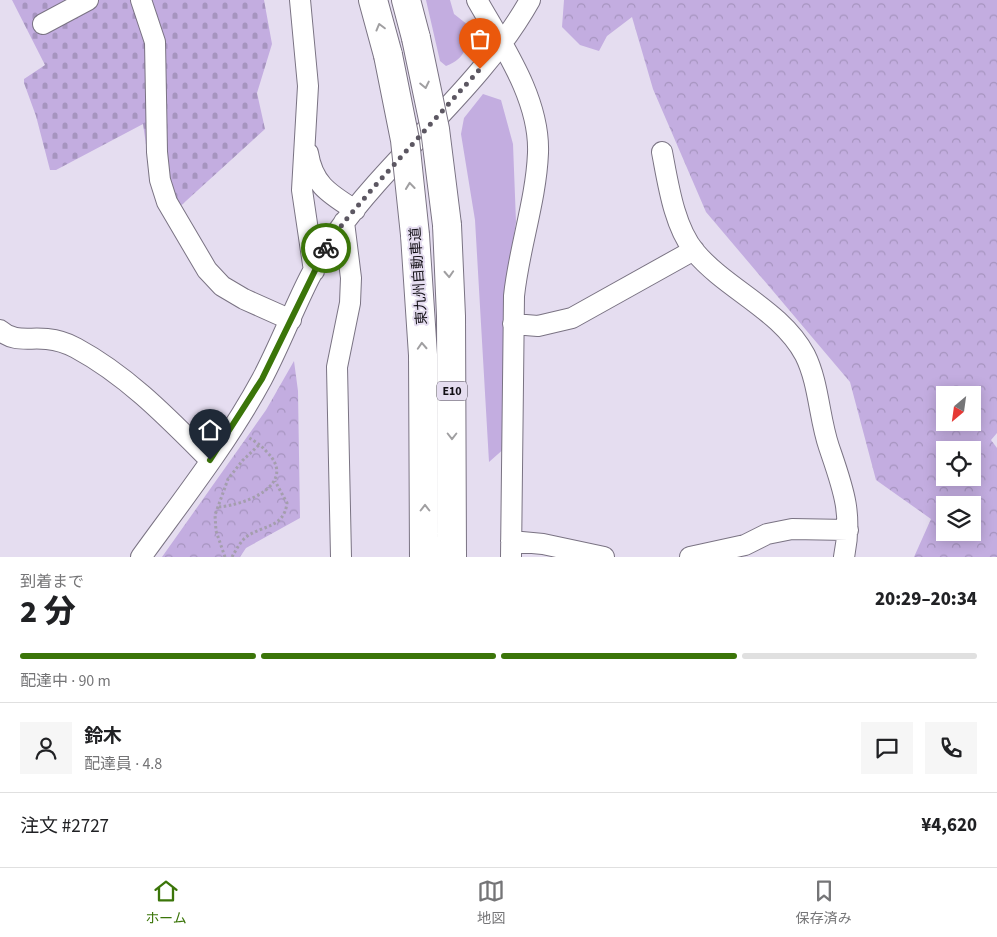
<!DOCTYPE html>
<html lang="ja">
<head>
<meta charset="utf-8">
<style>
	:root { --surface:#fff; --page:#f6f6f6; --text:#202124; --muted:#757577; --line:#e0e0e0; --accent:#3b7509 }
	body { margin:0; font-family:"Source Sans 3","Noto Sans JP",sans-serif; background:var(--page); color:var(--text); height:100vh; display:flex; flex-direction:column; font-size:19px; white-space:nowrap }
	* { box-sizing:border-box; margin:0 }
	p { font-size:16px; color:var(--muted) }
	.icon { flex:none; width:28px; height:28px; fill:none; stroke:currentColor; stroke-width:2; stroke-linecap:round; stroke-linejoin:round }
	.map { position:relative; height:557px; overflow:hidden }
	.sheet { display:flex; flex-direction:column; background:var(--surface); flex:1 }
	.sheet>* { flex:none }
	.needle { width:32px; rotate:209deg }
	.buttons { position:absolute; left:936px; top:386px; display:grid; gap:10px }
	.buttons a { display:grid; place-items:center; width:45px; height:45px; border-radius:0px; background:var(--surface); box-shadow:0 2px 12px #0003; font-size:25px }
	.pin { position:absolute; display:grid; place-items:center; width:42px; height:42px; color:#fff; margin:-51px -21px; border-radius:50% 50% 50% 0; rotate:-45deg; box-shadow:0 0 5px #0007 }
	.pin .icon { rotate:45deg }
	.courier { position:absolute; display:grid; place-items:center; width:50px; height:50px; margin:-25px; border:4px solid #3b7509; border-radius:50%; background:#fff; color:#222; box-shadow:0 1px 6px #0007 }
	.overview em { font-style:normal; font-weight:800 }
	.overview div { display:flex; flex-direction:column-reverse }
	.overview { display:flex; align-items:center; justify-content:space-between; height:85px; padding:0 20px }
	h1 { font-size:32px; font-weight:800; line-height:38px }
	.bar { display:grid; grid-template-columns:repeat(4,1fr); gap:8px 5px; align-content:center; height:60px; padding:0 20px }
	.bar i { height:6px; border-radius:4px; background:var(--line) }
	.bar .selected { background:var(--accent) }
	.bar p { grid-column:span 4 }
	.line { display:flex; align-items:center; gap:12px; padding:0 20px; border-top:1px solid var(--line) }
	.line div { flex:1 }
	.round { display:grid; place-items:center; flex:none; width:52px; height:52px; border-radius:0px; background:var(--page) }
	.dock { display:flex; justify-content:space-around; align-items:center; height:70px; border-top:1px solid var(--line); background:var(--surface); font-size:14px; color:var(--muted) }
	.dock a { display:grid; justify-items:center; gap:2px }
	.dock .selected { color:var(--accent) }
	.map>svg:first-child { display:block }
	.grass { fill:#c3ade0 }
	.forest { fill:url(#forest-crowns); fill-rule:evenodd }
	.cemetery { fill:url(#cemetery-stones) }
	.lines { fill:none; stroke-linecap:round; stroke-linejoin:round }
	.minor-casing { stroke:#7a7383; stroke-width:22 }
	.highway-casing { stroke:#7a7383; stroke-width:30 }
	.path { stroke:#a49ead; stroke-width:3; stroke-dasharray:2.5 2.5; stroke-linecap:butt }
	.minor { stroke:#fff; stroke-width:20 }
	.highway { stroke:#fff; stroke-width:28 }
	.highway-bridge-casing { stroke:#7a7383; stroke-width:30; stroke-linecap:butt }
	.highway-bridge { stroke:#fff; stroke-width:28 }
	.oneway { stroke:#a09fa1 }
	.done { stroke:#5c5762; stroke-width:5; stroke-dasharray:0 9 }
	.route { stroke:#3b7509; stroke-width:6 }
	.labels { text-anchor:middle; stroke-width:4; stroke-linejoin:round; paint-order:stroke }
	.shield { fill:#e5ddf0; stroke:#514d57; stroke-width:1 }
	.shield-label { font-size:12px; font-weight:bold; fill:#120f15 }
	.street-label { font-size:14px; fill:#120f15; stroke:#e5ddf0 }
</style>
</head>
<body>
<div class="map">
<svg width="997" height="557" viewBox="0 0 997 557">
	<defs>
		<pattern id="forest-crowns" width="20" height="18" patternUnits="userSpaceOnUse" patternTransform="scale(1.25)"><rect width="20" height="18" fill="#c3ade0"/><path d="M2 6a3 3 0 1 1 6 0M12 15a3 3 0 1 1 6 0" fill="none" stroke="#a694bf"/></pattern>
		<pattern id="cemetery-stones" width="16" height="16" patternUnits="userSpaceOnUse" patternTransform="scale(1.25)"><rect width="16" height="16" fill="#c3ade0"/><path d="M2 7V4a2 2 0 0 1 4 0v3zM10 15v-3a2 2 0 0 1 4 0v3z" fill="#a694bf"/></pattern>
	</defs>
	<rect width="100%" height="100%" fill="#e5ddf0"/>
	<path class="grass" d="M 426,0 L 450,0 L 454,14 L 468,25 C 468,45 467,58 446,66 L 440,61 Z
		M 483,94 L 501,100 L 513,144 L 516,222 L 505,293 L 506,447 L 489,462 L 475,220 L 461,134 L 464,118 Z"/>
	<path class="forest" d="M 564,0 L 997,0 L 997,433 L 991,440 L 997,448 L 997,557 L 914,557 L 931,519 L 876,480 L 850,382 L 706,212 L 653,89 L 632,17 L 607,36 L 599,51 L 580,45 L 562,27 ZM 945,395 L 972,395 L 972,422 L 945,422 ZM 945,450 L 972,450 L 972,478 L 945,478 ZM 945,505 L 972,505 L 972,532 L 945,532 Z
		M 294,361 L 298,391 L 300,518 L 246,548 L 240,557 L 162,557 L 266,410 Z"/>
	<path class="cemetery" d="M 12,0 L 264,0 L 272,44 L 257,93 L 265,129 L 175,211 L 161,212 L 152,186 L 143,124 L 56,170 L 50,170 L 36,116 L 24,83 L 24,79 L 45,65 Z"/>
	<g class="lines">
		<defs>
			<path id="minor" d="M 141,0 L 155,42 L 157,152 L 160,180 L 167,202 L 207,270 L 222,286 L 244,299 L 291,320
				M 300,0 L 308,86 L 302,190 L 314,271
				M 477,0 C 503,46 540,99 538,153 C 536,201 519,248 514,296 L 511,557
				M 43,24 L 88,0
				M 662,152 C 668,183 674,227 695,252 C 727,290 781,310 805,355 C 819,383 819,418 829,447 C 843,488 853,513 844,557
				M 308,153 C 313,185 330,194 355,210
				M 513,324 L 538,326 L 572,318 L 694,250
				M 0,330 C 14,343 29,337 47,339 C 57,340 67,343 76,348 C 128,376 169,419 210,460
				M 511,541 L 543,544 L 604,557
				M 141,557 C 183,499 228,442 262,379 C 287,332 304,278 335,235 C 394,152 480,89 530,0
				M 341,557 L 337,367 L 350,303 L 351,278 L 344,222
				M 690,557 L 745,545 L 767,534 L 792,529 L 848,530"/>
			<path id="highway" d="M 373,0 L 388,55
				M 406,0 L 416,38
				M 447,225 L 451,316 L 452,557
				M 415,235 L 423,355 L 424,557"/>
		</defs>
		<use href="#minor" class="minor-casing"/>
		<use href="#highway" class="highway-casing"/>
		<path class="path" d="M 219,507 C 245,505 300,484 266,451 C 261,445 254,441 248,437
			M 225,557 L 216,531 L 215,515 L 228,479 L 243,460 L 259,445
			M 232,557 C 236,550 240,542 246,537 C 263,525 284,528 287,503 L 275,481"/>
		<use href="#minor" class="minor"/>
		<use href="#highway" class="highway"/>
		<defs>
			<path id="highway-bridge" d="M 416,38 L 435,129 L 447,225
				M 388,55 L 405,140 L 415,235"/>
		</defs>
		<use href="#highway-bridge" class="highway-bridge-casing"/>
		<use href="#highway-bridge" class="highway-bridge"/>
	</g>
	<defs><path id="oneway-chevron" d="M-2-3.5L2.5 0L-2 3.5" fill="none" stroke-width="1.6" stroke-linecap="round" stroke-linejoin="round" transform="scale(1.25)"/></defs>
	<g class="oneway">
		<use href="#oneway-chevron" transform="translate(380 27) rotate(-105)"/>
		<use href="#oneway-chevron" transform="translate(425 85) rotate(78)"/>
		<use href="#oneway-chevron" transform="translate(410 186) rotate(-96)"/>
		<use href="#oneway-chevron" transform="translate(449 274) rotate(87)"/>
		<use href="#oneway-chevron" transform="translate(422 346) rotate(-93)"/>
		<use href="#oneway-chevron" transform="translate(452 436) rotate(90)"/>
		<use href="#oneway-chevron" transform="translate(425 508) rotate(-90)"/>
	</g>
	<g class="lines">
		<path class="done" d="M 326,248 L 344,222 L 374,187 L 480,69"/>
		<path class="route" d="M 210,460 L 262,379 L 326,248"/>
	</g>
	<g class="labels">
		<rect class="shield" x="437" y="381.5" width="30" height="19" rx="4"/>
		<g class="shield-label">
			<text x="452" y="395">E10</text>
		</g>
		<g class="street-label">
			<text transform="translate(418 276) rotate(-94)" y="5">東九州自動車道</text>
		</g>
	</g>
</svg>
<div class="buttons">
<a><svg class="needle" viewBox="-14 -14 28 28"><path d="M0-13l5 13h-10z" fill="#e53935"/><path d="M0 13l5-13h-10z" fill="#757577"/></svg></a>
<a><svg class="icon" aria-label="locate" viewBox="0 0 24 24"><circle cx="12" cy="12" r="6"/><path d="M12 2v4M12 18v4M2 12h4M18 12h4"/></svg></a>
<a><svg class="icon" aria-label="layers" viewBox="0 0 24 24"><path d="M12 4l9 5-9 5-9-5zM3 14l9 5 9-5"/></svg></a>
</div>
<div class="pin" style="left:480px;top:69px;background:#ea580c"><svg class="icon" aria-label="bag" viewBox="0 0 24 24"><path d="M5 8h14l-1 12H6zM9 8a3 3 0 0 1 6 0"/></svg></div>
<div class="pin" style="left:210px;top:460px;background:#1f2937"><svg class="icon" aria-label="home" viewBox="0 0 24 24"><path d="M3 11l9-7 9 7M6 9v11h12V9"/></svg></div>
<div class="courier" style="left:326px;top:248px"><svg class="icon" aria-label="bike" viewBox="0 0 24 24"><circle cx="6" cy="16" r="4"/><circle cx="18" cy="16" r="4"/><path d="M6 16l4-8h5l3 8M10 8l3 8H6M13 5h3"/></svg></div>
</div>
<section class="sheet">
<div class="overview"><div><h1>2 分</h1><p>到着まで</p></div><em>20:29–20:34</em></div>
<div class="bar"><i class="selected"></i><i class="selected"></i><i class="selected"></i><i></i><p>配達中 · 90 m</p></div>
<div class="line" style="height:90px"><a class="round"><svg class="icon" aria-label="person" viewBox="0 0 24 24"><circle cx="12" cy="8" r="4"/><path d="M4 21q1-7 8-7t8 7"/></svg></a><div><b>鈴木</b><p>配達員 · 4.8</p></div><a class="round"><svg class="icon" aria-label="chat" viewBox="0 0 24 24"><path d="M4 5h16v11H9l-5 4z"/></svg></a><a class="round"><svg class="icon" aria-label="phone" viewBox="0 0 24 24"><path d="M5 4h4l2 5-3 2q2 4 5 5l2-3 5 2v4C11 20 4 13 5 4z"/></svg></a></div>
<div class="line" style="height:65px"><div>注文 #2727</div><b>¥4,620</b></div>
</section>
<nav class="dock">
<a class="selected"><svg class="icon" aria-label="home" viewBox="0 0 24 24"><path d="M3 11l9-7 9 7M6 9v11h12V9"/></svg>ホーム</a>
<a><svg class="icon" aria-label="map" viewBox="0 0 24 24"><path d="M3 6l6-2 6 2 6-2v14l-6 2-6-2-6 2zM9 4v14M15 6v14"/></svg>地図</a>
<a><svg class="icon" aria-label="saved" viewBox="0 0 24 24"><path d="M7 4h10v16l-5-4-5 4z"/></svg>保存済み</a>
</nav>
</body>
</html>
